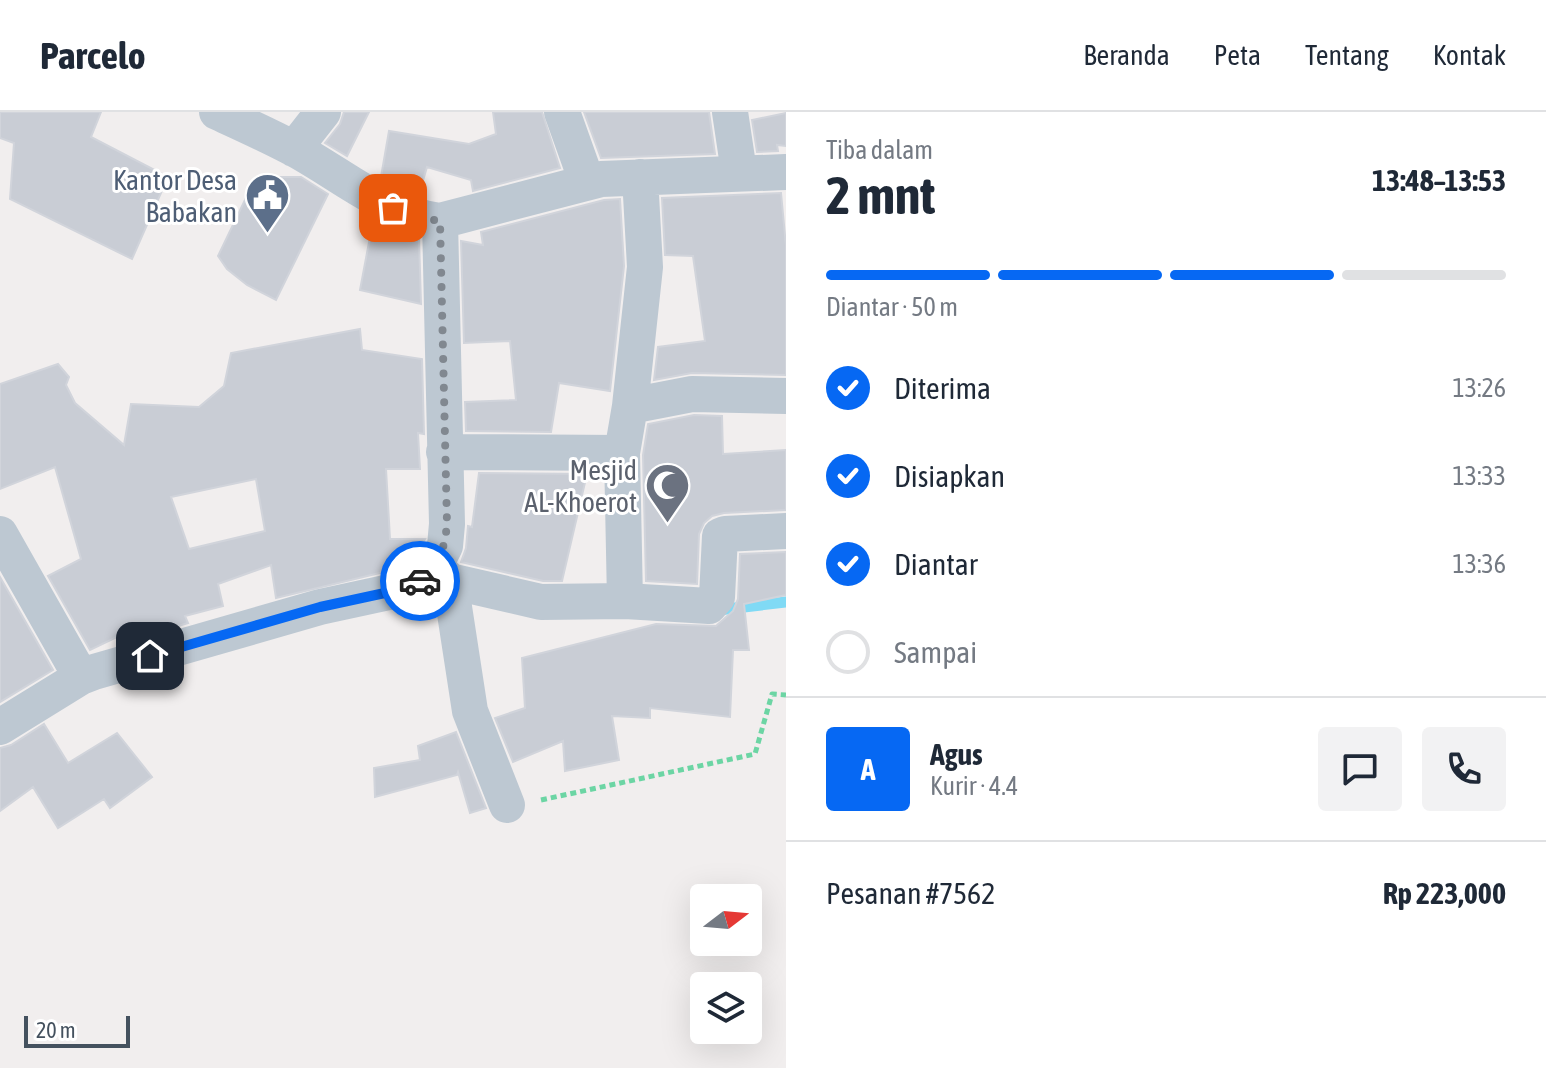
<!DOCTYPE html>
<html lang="id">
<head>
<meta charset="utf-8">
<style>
	:root { --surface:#fff; --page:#f2f2f3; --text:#1f2937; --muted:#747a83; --line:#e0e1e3; --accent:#0668f3 }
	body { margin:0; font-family:"Asap Condensed",sans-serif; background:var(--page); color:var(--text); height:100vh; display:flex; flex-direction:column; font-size:30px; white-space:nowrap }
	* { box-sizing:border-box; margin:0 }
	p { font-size:26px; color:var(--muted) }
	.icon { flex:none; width:44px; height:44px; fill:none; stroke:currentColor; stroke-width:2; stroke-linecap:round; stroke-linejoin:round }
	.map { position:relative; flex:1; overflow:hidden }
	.sheet { display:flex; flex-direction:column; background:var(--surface); width:760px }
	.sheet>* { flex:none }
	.needle { width:52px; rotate:74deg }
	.fabs { position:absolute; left:690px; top:772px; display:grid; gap:16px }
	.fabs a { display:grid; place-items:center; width:72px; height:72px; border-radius:8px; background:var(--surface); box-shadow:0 8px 32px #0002; font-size:40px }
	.scale { position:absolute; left:24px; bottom:20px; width:106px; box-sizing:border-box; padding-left:8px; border:4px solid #44515e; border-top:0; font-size:22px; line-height:28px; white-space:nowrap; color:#44515e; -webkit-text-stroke:6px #fff; paint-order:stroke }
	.pin { position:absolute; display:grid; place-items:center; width:68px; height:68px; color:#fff; margin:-34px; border-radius:16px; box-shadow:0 4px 12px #0006 }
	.courier { position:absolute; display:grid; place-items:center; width:80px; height:80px; margin:-40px; border:6px solid #0668f3; border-radius:50%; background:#fff; color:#222; box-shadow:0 2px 10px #0007 }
	.summary em { font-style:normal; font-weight:700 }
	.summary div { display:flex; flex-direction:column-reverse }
	.summary { display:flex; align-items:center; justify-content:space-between; height:136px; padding:0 40px }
	h1 { font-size:52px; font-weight:700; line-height:60px }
	.bar { display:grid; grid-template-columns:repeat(4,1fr); gap:12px 8px; align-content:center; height:96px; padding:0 40px }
	.bar i { height:10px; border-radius:6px; background:var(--line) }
	.bar .on { background:var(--accent) }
	.bar p { grid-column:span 4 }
	.line { display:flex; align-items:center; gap:20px; padding:0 40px; border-top:2px solid var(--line) }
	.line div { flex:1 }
	.round { display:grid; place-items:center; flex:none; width:84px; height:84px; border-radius:8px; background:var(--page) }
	ol { padding:0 40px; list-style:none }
	li { display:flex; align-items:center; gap:24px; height:88px }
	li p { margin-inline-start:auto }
	li .icon { padding:8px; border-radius:50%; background:var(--accent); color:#fff; stroke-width:4 }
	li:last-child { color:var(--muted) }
	li i { width:44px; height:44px; border:4px solid var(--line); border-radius:50% }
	header { display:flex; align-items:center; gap:48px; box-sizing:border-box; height:112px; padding:0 40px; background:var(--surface); border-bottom:2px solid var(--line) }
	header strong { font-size:38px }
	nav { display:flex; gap:44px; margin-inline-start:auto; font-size:28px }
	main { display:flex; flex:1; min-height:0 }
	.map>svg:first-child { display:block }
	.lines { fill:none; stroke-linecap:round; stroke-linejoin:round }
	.stream { stroke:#80daf5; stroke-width:11 }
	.building { fill:#c9cdd5; stroke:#d1d4db; stroke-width:2; fill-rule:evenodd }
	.path { stroke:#6cd5a4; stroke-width:5; stroke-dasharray:6 4; stroke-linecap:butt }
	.street { stroke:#bdc8d2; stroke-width:36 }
	.done { stroke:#818890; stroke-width:8; stroke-dasharray:0 14.4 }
	.route { stroke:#0668f3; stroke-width:10 }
	.labels { text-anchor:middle; stroke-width:6; stroke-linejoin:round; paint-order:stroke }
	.service-label { font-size:28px; fill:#4e5e75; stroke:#fff; text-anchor:end }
	.worship-label { font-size:28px; fill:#5b616d; stroke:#fff; text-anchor:end }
</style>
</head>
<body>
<header>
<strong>Parcelo</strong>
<nav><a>Beranda</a><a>Peta</a><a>Tentang</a><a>Kontak</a></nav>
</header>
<main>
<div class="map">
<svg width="786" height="956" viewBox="0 0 786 956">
	<rect width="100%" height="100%" fill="#f1eeee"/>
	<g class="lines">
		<path class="stream" d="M 718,498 L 786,490"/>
	</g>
	<path class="building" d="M 0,0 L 101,0 L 91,25 L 168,65 L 132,147 L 10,87 L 14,31 L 0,26 Z
		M 344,0 L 369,0 L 347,44 L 325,31 L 340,12 Z
		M 493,0 L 542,0 L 560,56 L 473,79 L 471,68 L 427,55 L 419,82 L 381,65 L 389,19 L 469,32 L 496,22 Z
		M 584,0 L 709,0 L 715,42 L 601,46 Z
		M 786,1 L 786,34 L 777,33 L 778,39 L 757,40 L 752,8 Z
		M 256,65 L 301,65 L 328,82 L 276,188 L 247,173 L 227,157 L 218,144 Z
		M 781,81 L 786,134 L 786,263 L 692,261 L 654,268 L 658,235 L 705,229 L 693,144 L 665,143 L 662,86 Z
		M 620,87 L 624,154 L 610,279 L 559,271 L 551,320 L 466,319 L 465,290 L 516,288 L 510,229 L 464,231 L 461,129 L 483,133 L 481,120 L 604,88 Z
		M 373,109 L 419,126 L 421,192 L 360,178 Z
		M 360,217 L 362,238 L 422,247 L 424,322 L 418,321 L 420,357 L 386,357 L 390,427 L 425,427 L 411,449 L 388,459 L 276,486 L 271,453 L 218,472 L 223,494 L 185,504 L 188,511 L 148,523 L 144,512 L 90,538 L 48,464 L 81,447 L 55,355 L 0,377 L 0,272 L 58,252 L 69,265 L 66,273 L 75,291 L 124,333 L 131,292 L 199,295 L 224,274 L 231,241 ZM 256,367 L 265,419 L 189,437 L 171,385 Z
		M 694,303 L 722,304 L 723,342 L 786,338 L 786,398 L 724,401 L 712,404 L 704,411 L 699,422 L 697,472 L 646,469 L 643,343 L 648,312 Z
		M 479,361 L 587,362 L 562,469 L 543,469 L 461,450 L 466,436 L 468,414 L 472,415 Z
		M 786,440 L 786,483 L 744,492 L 749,538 L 733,538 L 730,605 L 650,596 L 650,606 L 612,604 L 619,648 L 565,659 L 563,629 L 513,650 L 495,606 L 525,596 L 522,546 L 656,512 L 716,514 L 733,499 L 738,487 L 740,442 Z
		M 0,465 L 53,558 L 0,590 Z
		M 44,612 L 68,651 L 117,621 L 152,665 L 110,696 L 104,687 L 58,716 L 33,675 L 0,699 L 0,636 L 11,633 Z
		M 456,620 L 486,696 L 470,701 L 458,660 L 457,663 L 375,685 L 374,656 L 420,648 L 418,634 Z"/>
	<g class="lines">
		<path class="path" d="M 541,688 L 755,642 L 772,582 L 786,583"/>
		<path class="street" d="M 217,0 C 243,12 270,24 296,38 C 342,63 386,102 440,109 L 601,67 L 786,60
			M 562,0 L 587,70
			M 730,0 L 739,60
			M 294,37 L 323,0
			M 786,284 L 692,282 L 630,294 L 622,341 L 625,489 L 709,494 L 717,485 L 720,424 L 725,422 L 786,419
			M 630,294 L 645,155 L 640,65
			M 444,340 L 622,341
			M 0,422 L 81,565
			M 435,454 L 450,469 L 541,490 L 625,489
			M 450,469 L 470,599 L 507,693
			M 0,615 L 81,565 L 94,560 L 320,495 L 394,479 L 416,471 L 426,465 L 440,444 L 445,434 L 447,412 L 440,109"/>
	</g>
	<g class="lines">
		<path class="done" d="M 393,96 L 414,105 L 440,109 L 447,412 C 445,434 439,457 420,469"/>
		<path class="route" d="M 150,544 L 320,495 L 394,479 L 420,469"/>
	</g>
	<defs>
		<symbol id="civic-pin" viewBox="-11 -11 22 30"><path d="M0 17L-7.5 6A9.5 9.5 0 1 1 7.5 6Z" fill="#5c6f8a" stroke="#fff"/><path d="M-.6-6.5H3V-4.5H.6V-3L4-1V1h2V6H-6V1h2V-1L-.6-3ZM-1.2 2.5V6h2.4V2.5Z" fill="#fff"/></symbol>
		<symbol id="mosque-pin" viewBox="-11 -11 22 30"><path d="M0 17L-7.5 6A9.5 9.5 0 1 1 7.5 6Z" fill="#6b7280" stroke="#fff"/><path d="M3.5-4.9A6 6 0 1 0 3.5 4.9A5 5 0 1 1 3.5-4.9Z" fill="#fff"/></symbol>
	</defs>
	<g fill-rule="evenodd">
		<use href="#civic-pin" x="242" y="58" width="51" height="69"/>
		<use href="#mosque-pin" x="642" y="348" width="51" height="69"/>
	</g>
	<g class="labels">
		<g class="service-label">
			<text x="237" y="78">Kantor Desa<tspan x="237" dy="32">Babakan</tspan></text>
		</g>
		<g class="worship-label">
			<text x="637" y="368">Mesjid<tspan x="637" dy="32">AL-Khoerot</tspan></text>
		</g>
	</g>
</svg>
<div class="fabs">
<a><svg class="needle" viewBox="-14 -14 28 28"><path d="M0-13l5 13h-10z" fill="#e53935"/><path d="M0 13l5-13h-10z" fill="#747a83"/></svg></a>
<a><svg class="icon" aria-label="layers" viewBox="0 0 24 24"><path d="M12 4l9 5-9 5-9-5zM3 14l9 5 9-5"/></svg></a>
</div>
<div class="scale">20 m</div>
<div class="pin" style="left:393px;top:96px;background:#ea580c"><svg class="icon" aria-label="bag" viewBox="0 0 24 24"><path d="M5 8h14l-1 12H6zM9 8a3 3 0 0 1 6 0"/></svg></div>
<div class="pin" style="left:150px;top:544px;background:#1f2937"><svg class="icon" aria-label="home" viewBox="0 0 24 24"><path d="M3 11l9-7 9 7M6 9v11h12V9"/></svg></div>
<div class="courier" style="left:420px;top:469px"><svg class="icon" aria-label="car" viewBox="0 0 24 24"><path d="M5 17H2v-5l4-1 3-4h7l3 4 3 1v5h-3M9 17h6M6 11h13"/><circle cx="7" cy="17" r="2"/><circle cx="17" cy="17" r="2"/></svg></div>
</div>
<section class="sheet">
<div class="summary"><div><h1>2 mnt</h1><p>Tiba dalam</p></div><em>13:48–13:53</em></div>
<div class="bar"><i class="on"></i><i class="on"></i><i class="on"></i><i></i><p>Diantar · 50 m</p></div>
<ol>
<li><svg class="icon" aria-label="check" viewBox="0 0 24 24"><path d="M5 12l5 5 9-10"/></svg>Diterima<p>13:26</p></li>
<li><svg class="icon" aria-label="check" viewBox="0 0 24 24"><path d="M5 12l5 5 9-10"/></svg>Disiapkan<p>13:33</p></li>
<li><svg class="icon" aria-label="check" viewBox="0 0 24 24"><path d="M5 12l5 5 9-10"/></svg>Diantar<p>13:36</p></li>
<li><i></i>Sampai</li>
</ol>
<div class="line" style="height:144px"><b class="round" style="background:var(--accent);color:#fff">A</b><div><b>Agus</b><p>Kurir · 4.4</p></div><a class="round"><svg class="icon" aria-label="chat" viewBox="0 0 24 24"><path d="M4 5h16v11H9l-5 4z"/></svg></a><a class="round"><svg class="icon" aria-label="phone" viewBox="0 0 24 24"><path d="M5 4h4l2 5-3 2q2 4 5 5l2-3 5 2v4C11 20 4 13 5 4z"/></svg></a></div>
<div class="line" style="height:104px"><div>Pesanan #7562</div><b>Rp 223,000</b></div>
</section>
</main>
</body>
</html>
